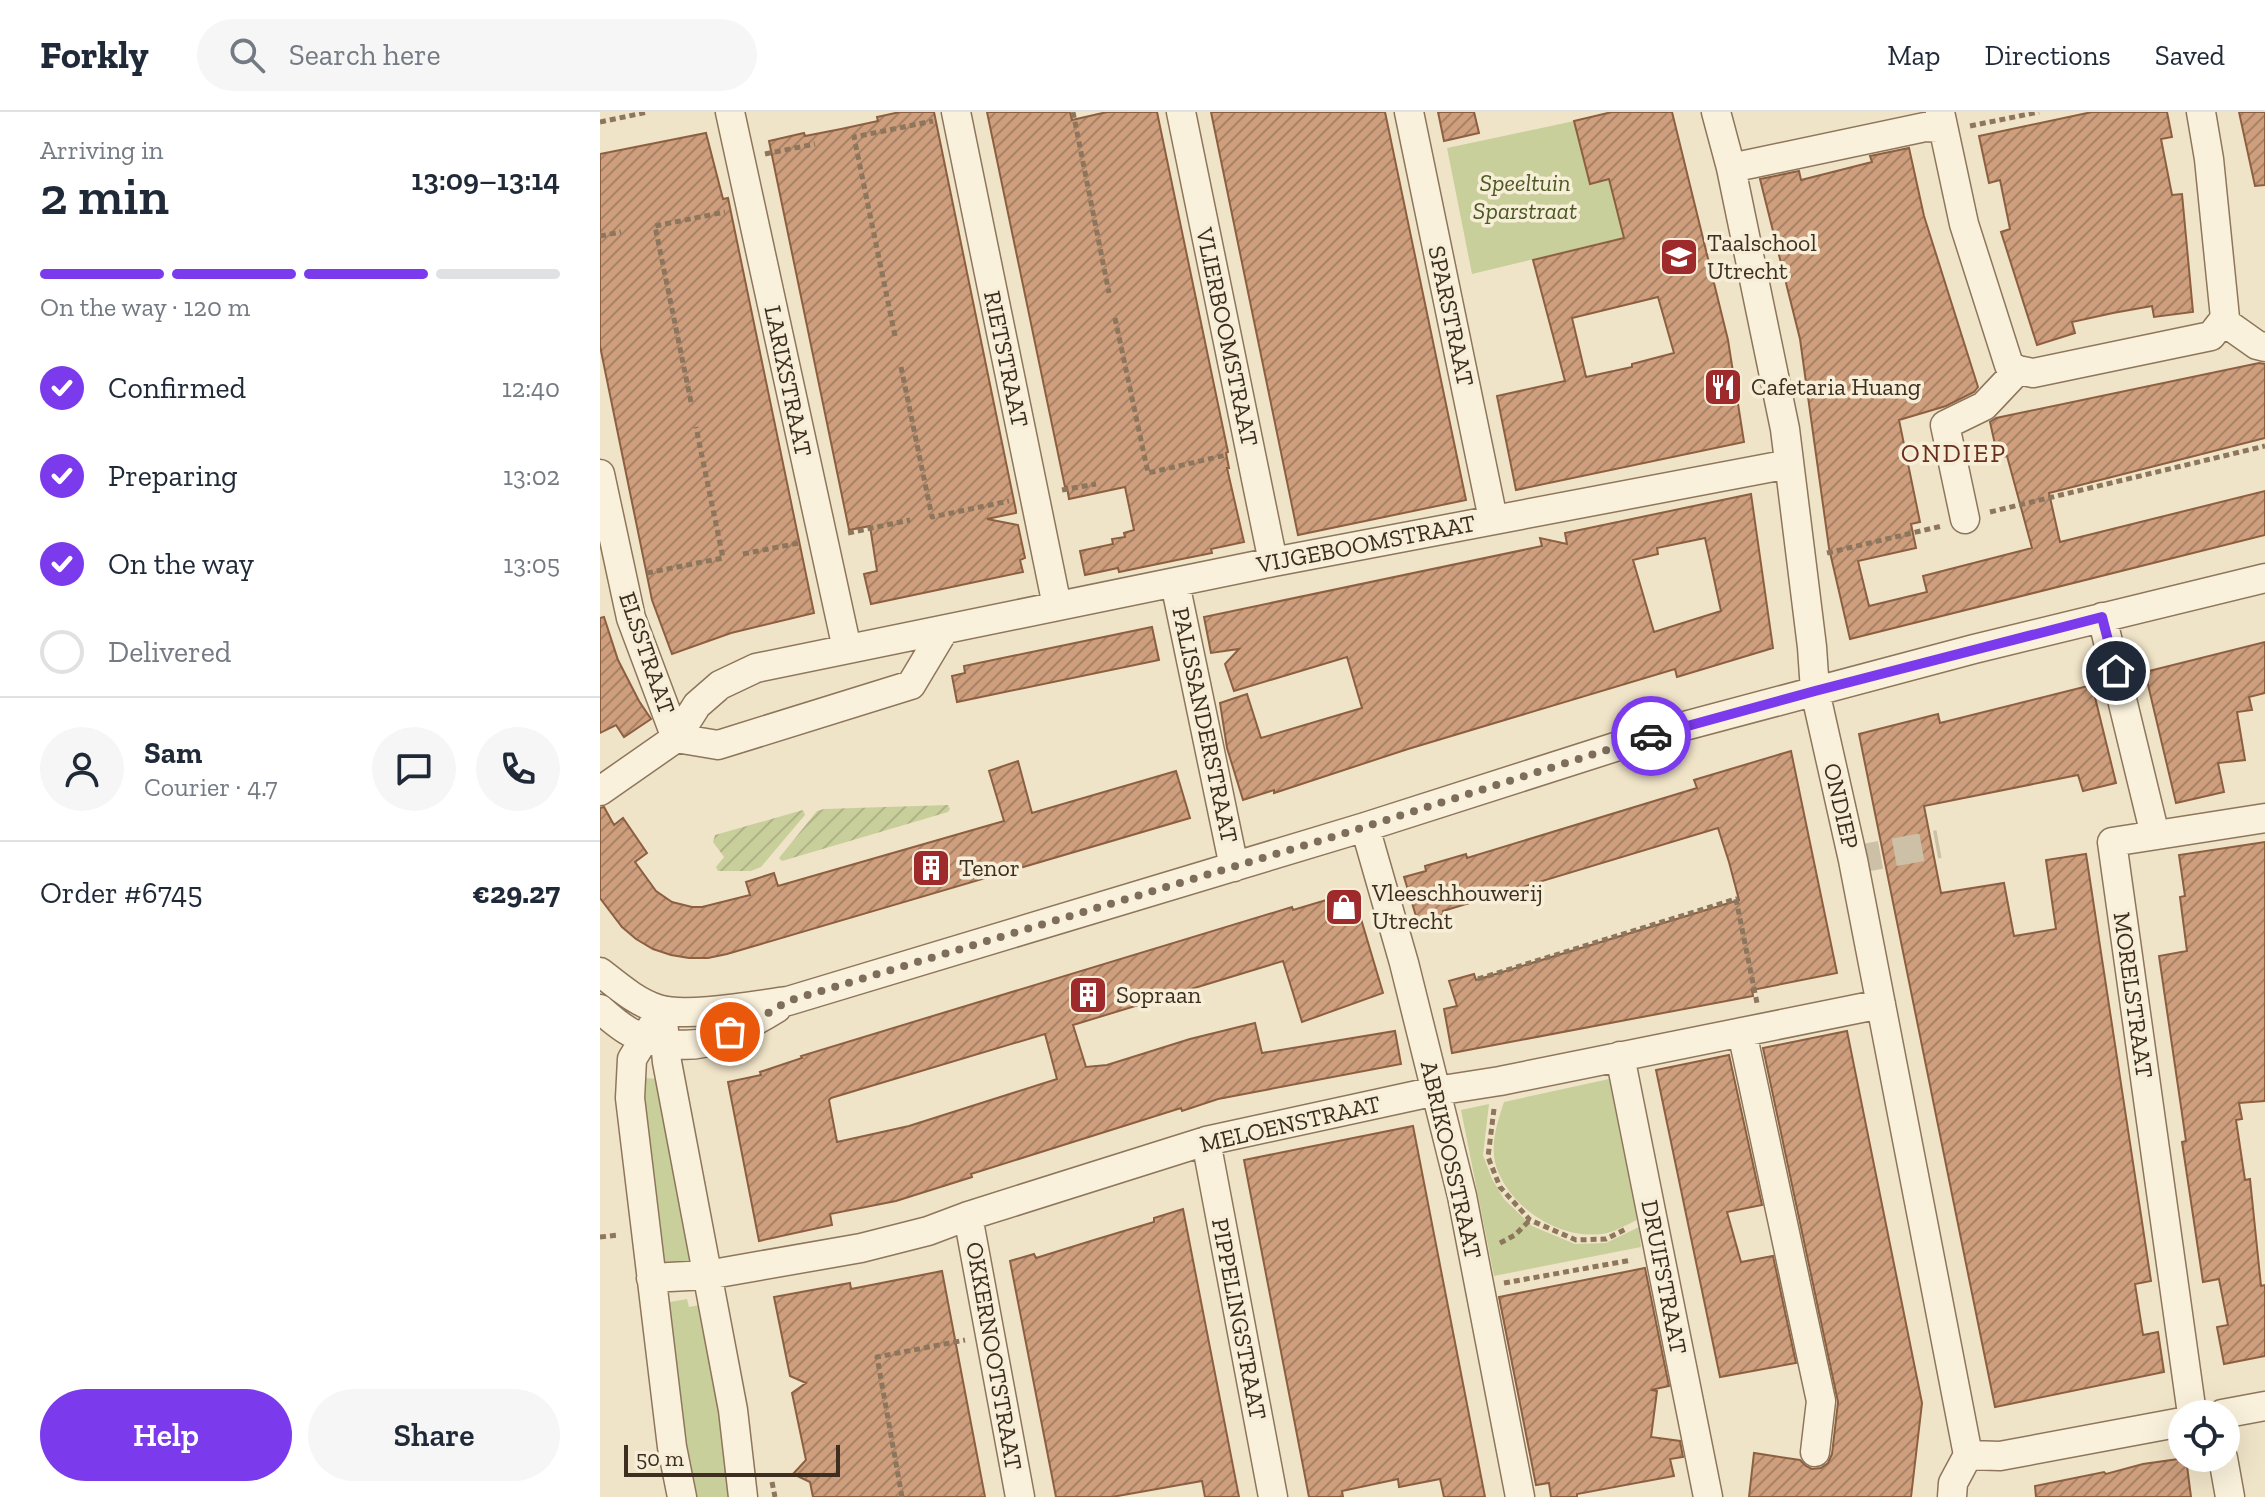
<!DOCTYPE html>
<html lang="en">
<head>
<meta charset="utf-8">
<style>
	:root { --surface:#fff; --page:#f6f6f7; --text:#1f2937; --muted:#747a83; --line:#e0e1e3; --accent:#7c3aed }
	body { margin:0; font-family:"Zilla Slab",serif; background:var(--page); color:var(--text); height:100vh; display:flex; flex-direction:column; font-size:30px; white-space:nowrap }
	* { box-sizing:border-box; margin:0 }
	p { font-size:26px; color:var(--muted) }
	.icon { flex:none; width:44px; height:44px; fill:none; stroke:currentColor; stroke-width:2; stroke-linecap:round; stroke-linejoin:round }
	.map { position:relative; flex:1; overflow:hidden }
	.drawer { display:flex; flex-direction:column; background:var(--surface); width:600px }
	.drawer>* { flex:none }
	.tools { position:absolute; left:1568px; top:1288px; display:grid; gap:16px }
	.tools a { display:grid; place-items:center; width:72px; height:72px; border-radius:50%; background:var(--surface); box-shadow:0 8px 32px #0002; font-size:40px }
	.scale { position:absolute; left:24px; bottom:20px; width:216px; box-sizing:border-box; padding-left:8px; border:4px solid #3d2e20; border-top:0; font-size:22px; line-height:28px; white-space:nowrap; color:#3d2e20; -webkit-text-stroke:6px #f7eed8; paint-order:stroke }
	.pin { position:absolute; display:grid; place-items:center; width:68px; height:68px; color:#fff; margin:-34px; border:4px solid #fff; border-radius:50%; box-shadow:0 2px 8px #0007 }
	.courier { position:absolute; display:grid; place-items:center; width:80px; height:80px; margin:-40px; border:6px solid #7c3aed; border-radius:50%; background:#fff; color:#222; box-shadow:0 2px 10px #0007 }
	.headline em { font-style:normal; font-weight:600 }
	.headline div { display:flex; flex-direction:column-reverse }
	.headline { display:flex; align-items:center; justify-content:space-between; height:136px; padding:0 40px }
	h1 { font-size:52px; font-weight:600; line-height:60px }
	.bar { display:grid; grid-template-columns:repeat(4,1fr); gap:12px 8px; align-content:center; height:96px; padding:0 40px }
	.bar i { height:10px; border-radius:6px; background:var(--line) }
	.bar .selected { background:var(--accent) }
	.bar p { grid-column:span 4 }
	.line { display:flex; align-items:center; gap:20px; padding:0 40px; border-top:2px solid var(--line) }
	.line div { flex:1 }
	.round { display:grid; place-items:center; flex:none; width:84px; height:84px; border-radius:42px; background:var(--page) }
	ol { padding:0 40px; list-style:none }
	li { display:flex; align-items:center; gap:24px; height:88px }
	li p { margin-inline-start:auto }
	li .icon { padding:8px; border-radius:50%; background:var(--accent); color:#fff; stroke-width:4 }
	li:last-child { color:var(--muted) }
	li i { width:44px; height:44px; border:4px solid var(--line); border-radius:50% }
	.button { display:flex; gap:16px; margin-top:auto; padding:16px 40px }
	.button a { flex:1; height:92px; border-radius:48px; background:var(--accent); color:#fff; font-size:32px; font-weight:600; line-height:92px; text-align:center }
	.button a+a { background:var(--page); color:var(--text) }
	header { display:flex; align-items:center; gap:48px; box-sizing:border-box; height:112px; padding:0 40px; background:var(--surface); border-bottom:2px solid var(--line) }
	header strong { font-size:38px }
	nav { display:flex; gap:44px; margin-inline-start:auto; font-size:28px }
	.search { width:560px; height:72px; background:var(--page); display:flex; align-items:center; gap:20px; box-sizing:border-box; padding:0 28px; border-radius:44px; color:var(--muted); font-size:30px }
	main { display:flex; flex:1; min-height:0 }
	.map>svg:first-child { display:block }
	.green { fill:#c9cf9b }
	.garden { fill:url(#garden-furrows) }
	.building { fill:url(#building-hatch); stroke:#8d5f41; stroke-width:2; fill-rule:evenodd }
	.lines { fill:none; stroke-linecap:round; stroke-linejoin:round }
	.minor-tunnel { stroke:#ccc0a6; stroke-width:28; stroke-dasharray:28 14; stroke-linecap:butt }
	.minor-casing { stroke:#8d765c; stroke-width:31 }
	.path { stroke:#8d765c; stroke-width:5; stroke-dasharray:6 4; stroke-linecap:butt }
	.minor { stroke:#faf1dc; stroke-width:28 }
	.done { stroke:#7c6e5b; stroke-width:8; stroke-dasharray:0 14.4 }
	.route { stroke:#7c3aed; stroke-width:10 }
	.labels { text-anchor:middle; stroke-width:7; stroke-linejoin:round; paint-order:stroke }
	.park-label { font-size:24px; font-style:italic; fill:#4d5a26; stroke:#f7eed8 }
	.poi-label { font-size:24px; fill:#3d2e20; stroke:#f7eed8; text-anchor:start }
	.street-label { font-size:24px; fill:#3d2e20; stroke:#f7eed8 }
	.neighbourhood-label { font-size:26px; letter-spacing:2px; fill:#6b2e1e; stroke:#f7eed8 }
</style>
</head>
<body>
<header>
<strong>Forkly</strong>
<div class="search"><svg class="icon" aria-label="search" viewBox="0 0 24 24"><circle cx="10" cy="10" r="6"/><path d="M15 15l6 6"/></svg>Search here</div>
<nav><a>Map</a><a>Directions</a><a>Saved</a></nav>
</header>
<main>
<section class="drawer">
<div class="headline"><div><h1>2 min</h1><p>Arriving in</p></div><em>13:09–13:14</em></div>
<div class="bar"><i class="selected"></i><i class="selected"></i><i class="selected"></i><i></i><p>On the way · 120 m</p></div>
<ol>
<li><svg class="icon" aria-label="check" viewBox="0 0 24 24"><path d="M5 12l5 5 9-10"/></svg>Confirmed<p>12:40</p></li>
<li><svg class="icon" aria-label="check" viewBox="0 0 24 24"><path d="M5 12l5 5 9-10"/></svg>Preparing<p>13:02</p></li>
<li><svg class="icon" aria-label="check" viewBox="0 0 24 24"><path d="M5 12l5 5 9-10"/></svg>On the way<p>13:05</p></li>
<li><i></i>Delivered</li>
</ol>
<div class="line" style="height:144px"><a class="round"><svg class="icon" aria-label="person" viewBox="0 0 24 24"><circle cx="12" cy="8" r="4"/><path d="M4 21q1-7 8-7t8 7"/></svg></a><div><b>Sam</b><p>Courier · 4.7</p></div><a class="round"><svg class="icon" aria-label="chat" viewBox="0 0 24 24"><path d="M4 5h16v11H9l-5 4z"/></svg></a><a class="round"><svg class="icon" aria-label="phone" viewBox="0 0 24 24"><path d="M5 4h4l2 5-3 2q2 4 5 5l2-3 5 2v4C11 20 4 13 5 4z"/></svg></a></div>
<div class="line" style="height:104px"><div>Order #6745</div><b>€29.27</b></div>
<div class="button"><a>Help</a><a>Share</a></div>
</section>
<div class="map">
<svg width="1665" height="1385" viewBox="0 0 1665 1385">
	<defs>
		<pattern id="garden-furrows" width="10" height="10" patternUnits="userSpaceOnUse" patternTransform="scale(2)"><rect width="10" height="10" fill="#c9cf9b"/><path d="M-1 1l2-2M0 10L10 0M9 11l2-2" fill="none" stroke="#aeb285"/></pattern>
		<pattern id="building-hatch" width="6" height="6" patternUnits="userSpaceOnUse" patternTransform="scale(2)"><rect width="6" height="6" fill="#cf9f7d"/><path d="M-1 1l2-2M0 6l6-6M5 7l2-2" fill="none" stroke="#a98266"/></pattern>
	</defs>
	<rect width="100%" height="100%" fill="#f0e4c8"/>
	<path class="green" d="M 974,9 L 990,71 L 1009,67 L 1016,95 L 1029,124 L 872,162 L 847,36 Z
		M 44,966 L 59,967 L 91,1147 L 84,1152 L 60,1152 L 41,1023 Z
		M 1009,967 L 1037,1108 C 1026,1113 1013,1121 1002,1122 C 959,1127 912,1097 897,1057 C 889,1035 897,1011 904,990 Z
		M 889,992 L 883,1043 L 892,1067 L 904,1087 L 932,1114 L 975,1132 L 1006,1131 L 1039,1115 L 1041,1135 L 894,1164 L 861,998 Z
		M 87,1187 L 89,1195 L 104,1192 L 132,1385 L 95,1385 L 75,1322 L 64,1191 Z"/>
	<path class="garden" d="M 348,693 L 350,697 L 348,700 L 182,749 L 179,746 L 217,699 L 224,697 Z
		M 203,698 L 205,703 L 161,755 L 151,759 L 118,759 L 116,755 L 124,745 L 113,730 L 115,723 Z"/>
	<path class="building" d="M 300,0 L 334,0 L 416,399 L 416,401 L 387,407 L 418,413 L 425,446 L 420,448 L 423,460 L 271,492 L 264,462 L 277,459 L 270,414 L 249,418 L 169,29 L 204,21 L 205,24 L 241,17 L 278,9 L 277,5 Z
		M 387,0 L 470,0 L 472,8 L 507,0 L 557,0 L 628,340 L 626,341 L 629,356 L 627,356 L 644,430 L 611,437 L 612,441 L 577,448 L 519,460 L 518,456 L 485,463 L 480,439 L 513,432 L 512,427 L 525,425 L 524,421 L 534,418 L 525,375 L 469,387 L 467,375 L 465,375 Z
		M 611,0 L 785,0 L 866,388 L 698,423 Z
		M 838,0 L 874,0 L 879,21 L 844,29 Z
		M 1012,0 L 1072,0 L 1128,228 L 1144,330 L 916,378 L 897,284 L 965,269 L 933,148 L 1024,126 L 1009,67 L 990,72 L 974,9 ZM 1058,185 L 1074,241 L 1032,252 L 1032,255 L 986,265 L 972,206 Z
		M 1492,0 L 1567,0 L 1572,25 L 1561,27 L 1572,83 L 1582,82 L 1593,200 L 1554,205 L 1552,194 L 1513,201 L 1472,210 L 1475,221 L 1437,233 L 1401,120 L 1410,117 L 1400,68 L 1389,71 L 1379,24 Z
		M 1639,0 L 1665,0 L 1665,73 L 1655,74 Z
		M 106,21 L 123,87 L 128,86 L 214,501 L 131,521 L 72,542 L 52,488 L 0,234 L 0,42 Z
		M 1309,36 L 1324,104 L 1378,275 L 1374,280 L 1346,294 L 1299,308 L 1320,410 L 1311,412 L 1316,436 L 1258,449 L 1269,494 L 1327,480 L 1323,464 L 1432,436 L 1407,344 L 1398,346 L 1390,310 L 1396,306 L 1659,251 L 1665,252 L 1665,326 L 1449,381 L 1460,430 L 1665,379 L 1665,423 L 1250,527 L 1229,436 L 1200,227 L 1160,67 L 1199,59 L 1201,68 L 1272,50 L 1270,44 Z
		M 1151,382 L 1173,536 L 1077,565 L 1075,557 L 808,637 L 674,681 L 674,678 L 643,688 L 627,636 L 620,591 L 647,582 L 661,626 L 762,596 L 747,545 L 634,579 L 625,552 L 639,537 L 611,541 L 604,505 L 942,434 L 940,426 L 967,432 L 965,421 ZM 1105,426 L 1121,499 L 1054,520 L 1033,448 L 1058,442 L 1057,436 Z
		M 4,505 L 18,548 L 39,589 L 51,607 L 24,625 L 16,613 L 0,621 L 0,506 Z
		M 552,515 L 559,548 L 357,590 L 352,564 L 365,561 L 364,554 Z
		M 1665,530 L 1665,581 L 1649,585 L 1652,598 L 1637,600 L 1645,648 L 1618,651 L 1624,680 L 1576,691 L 1545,560 Z
		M 1492,573 L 1516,671 L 1483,679 L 1478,663 L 1324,694 L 1341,781 L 1404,771 L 1414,824 L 1456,817 L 1446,748 L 1486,742 L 1551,1169 L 1535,1172 L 1543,1223 L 1558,1220 L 1564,1260 L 1395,1295 L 1259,622 L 1338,602 L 1340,611 Z
		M 1191,639 L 1237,861 L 1152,878 L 1153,884 L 852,941 L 844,897 L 857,894 L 849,869 L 874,862 L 876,868 L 1139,788 L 1129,750 L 1118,716 L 843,799 L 845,806 L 819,814 L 804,765 L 826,759 L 825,754 L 866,742 L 867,746 L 1097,676 L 1094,668 Z
		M 418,649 L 432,701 L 576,659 L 590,706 L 127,842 L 108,846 L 89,846 L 71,843 L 53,837 L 36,827 L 22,815 L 0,786 L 0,696 L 4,695 L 14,713 L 23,706 L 47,741 L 35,750 L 56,779 L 72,790 L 92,795 L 102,795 L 150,783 L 146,770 L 174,761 L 178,774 L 404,709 L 389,659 Z
		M 1665,730 L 1665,989 L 1639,991 L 1642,1007 L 1636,1008 L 1645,1068 L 1650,1067 L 1661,1174 L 1665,1173 L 1665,1244 L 1624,1252 L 1617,1215 L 1628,1213 L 1619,1167 L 1603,1170 L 1582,1030 L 1586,1029 L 1559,844 L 1587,839 L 1580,785 L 1585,784 L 1579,743 Z
		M 753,780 L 783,881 L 702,910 L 683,849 L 473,913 L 486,955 L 507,953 L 590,927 L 655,911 L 662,941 L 795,919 L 801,952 L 618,987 L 582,999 L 581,996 L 371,1062 L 372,1065 L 296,1089 L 230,1102 L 232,1113 L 159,1129 L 128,970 L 161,963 L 160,960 L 202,946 L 201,944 L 692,795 L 693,798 ZM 445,922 L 457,967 L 309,1014 L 237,1030 L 229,988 L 231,986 Z
		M 1247,919 L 1322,1291 L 1311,1385 L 1149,1385 L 1154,1341 L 1200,1348 L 1206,1354 L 1212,1357 L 1221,1356 L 1228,1351 L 1232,1342 L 1238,1290 L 1163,936 Z
		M 1129,943 L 1162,1093 L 1127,1100 L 1141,1150 L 1173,1144 L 1196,1251 L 1120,1265 L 1056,958 Z
		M 813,1014 L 885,1385 L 844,1385 L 840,1367 L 799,1375 L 798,1367 L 742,1379 L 743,1385 L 709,1385 L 644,1048 Z
		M 583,1097 L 639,1385 L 605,1385 L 602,1369 L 512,1385 L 456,1385 L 410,1149 L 434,1142 L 436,1146 L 494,1128 L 554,1110 L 554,1106 Z
		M 1045,1156 L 1069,1274 L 1051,1278 L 1057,1279 L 1051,1325 L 1080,1329 L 1083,1345 L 1070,1347 L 1074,1364 L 977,1382 L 977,1385 L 951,1385 L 949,1371 L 936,1373 L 899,1185 Z
		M 342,1159 L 385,1385 L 213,1385 L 210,1370 L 193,1362 L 206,1348 L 192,1281 L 206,1271 L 190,1264 L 174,1185 L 250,1171 L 251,1177 Z
		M 1586,1346 L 1591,1385 L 1436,1385 L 1435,1374 L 1504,1360 L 1506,1362 L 1543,1352 Z"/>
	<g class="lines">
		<path class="minor-tunnel" d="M 1253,748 L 1339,732"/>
		<defs>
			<path id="minor" d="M 130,0 L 247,537
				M 356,0 L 457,494
				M 581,0 L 673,450
				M 809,0 L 893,407
				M 1116,0 L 1131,56 L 1185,317 L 1212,535 L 1215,579 L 1253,748 L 1368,1343 L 1353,1371 L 1352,1385
				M 1340,0 L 1364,112 L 1409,253 L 1418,258 L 1433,261 L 1611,224 L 1625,206 L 1609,47 L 1601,0
				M 1131,56 L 1325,15 L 1343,16
				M 1623,209 L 1657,233 L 1665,235
				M 0,362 L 31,506 L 76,626
				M 1365,407 L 1345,313 L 1384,294 L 1418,258
				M 575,471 L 634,755
				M 1502,505 L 1555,723
				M 76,626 L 118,633 L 311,573 L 344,518
				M 0,679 L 76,626 L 97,593 L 120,573 L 156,556 L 673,450 L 1189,352
				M 765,715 L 804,851 L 862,1084 L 920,1385
				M 0,860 C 18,874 36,890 58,897 C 86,906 156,893 188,889 L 765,715 L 1062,620 L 1374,537 L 1665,466
				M 0,897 C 9,905 19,914 30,920 C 50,930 81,936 103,931 C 127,926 156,909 177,896
				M 62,898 L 32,947 L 30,986 L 72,1335 L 82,1385
				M 62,898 L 67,950 L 133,1298 L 143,1385
				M 1142,920 L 1221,1289 L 1215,1340
				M 1020,944 L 1108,1385
				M 606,1029 L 673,1385
				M 368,1104 L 420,1385
				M 51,1166 L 107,1163 L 261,1136 L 328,1119 L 368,1104 L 606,1029 L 836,979 L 900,969 L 1281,892
				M 1592,1302 L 1512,730 L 1665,706
				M 1622,1302 L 1665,1294
				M 1368,1343 L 1400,1344 L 1582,1310
				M 1623,1346 L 1630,1385"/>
		</defs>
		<use href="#minor" class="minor-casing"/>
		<path class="path" d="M 473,0 L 509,181
			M 0,10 L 48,0
			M 1370,14 L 1439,0
			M 165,42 L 215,32
			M 0,124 L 21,120
			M 515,206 L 548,361 L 626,343
			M 295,224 L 254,25 L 333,9
			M 301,255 L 332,405 L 409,389
			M 91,290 L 55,114 L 125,100
			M 462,378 L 496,372
			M 1390,400 L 1665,334
			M 248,421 L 310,408
			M 1227,441 L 1342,414
			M 143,442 L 199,431
			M 47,461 L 123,446 L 96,315
			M 878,867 L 1136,787 L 1157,891
			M 894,997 L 888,1045 L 900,1075 L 930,1108 L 976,1128 L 1006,1127 L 1028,1116
			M 0,1125 L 19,1123
			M 900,1131 L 915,1123 L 930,1108
			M 904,1171 L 1032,1148
			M 172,1370 L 175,1385
			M 302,1385 L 277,1245 L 365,1228"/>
		<use href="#minor" class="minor"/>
	</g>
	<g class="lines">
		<path class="done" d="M 130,920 L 155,909 L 188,889 L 739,723 L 1051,624"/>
		<path class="route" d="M 1051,624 L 1215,579 L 1502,505 L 1516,559"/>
	</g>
	<defs>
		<symbol id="school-square" viewBox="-11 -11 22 22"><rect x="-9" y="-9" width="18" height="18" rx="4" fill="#9e2a2b" stroke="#f7eed8"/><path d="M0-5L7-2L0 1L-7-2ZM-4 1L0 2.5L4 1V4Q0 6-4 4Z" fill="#fff"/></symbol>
		<symbol id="restaurant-square" viewBox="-11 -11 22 22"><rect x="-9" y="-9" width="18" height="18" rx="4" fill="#9e2a2b" stroke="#f7eed8"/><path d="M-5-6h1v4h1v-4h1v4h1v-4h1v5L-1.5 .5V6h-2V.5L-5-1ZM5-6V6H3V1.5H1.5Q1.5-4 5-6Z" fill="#fff"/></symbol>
		<symbol id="building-square" viewBox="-11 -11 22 22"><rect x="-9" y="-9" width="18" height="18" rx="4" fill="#9e2a2b" stroke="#f7eed8"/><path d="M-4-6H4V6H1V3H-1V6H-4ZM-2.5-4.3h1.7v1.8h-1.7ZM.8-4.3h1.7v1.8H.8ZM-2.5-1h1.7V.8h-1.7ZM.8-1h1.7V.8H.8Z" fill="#fff"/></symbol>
		<symbol id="shop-square" viewBox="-11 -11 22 22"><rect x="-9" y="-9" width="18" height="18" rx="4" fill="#9e2a2b" stroke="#f7eed8"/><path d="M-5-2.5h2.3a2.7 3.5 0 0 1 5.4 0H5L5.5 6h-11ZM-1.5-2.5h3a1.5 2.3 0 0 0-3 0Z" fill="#fff"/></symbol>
	</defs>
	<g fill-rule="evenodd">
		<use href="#school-square" x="1057" y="123" width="44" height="44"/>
		<use href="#restaurant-square" x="1101" y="253" width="44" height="44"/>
		<use href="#building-square" x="309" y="734" width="44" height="44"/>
		<use href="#shop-square" x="722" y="773" width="44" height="44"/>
		<use href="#building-square" x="466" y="861" width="44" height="44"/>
	</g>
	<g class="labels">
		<g class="park-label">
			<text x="925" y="79">Speeltuin<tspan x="925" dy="28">Sparstraat</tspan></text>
		</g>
		<g class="poi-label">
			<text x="1107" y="139">Taalschool<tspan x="1107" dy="28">Utrecht</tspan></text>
			<text x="1151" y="283">Cafetaria Huang</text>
			<text x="359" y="764">Tenor</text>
			<text x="772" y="789">Vleeschhouwerij<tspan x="772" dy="28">Utrecht</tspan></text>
			<text x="516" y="891">Sopraan</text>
		</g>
		<g class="street-label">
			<text transform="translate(851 204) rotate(78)" y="8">SPARSTRAAT</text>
			<text transform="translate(627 225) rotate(78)" y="8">VLIERBOOMSTRAAT</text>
			<text transform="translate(406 247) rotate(78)" y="8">RIETSTRAAT</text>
			<text transform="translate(188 269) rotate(78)" y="8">LARIXSTRAAT</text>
			<text transform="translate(766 432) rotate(-11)" y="8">VIJGEBOOMSTRAAT</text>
			<text transform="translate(47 541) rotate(71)" y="8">ELSSTRAAT</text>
			<text transform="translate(605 613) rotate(78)" y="8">PALISSANDERSTRAAT</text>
			<text transform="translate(1241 694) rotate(77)" y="8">ONDIEP</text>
			<text transform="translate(1533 883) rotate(82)" y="8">MORELSTRAAT</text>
			<text transform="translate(690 1012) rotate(-13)" y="8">MELOENSTRAAT</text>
			<text transform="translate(851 1048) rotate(77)" y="8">ABRIKOOSSTRAAT</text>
			<text transform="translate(1064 1165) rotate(79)" y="8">DRUIFSTRAAT</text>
			<text transform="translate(639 1207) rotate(79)" y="8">PIPPELINGSTRAAT</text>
			<text transform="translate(394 1244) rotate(80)" y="8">OKKERNOOTSTRAAT</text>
		</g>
		<g class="neighbourhood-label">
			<text x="1354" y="350">ONDIEP</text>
		</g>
	</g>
</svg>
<div class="tools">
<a><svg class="icon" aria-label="locate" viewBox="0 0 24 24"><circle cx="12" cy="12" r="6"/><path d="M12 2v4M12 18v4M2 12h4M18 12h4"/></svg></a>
</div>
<div class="scale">50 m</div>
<div class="pin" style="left:130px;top:920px;background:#ea580c"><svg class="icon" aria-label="bag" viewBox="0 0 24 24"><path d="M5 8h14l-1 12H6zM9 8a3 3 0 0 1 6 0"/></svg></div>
<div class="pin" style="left:1516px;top:559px;background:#1f2937"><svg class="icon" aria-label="home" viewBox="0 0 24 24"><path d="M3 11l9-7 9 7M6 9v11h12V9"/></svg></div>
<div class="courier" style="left:1051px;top:624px"><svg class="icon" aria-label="car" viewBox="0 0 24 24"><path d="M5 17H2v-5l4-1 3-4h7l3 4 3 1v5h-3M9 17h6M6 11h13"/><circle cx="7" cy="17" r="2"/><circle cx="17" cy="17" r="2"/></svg></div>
</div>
</main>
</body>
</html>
